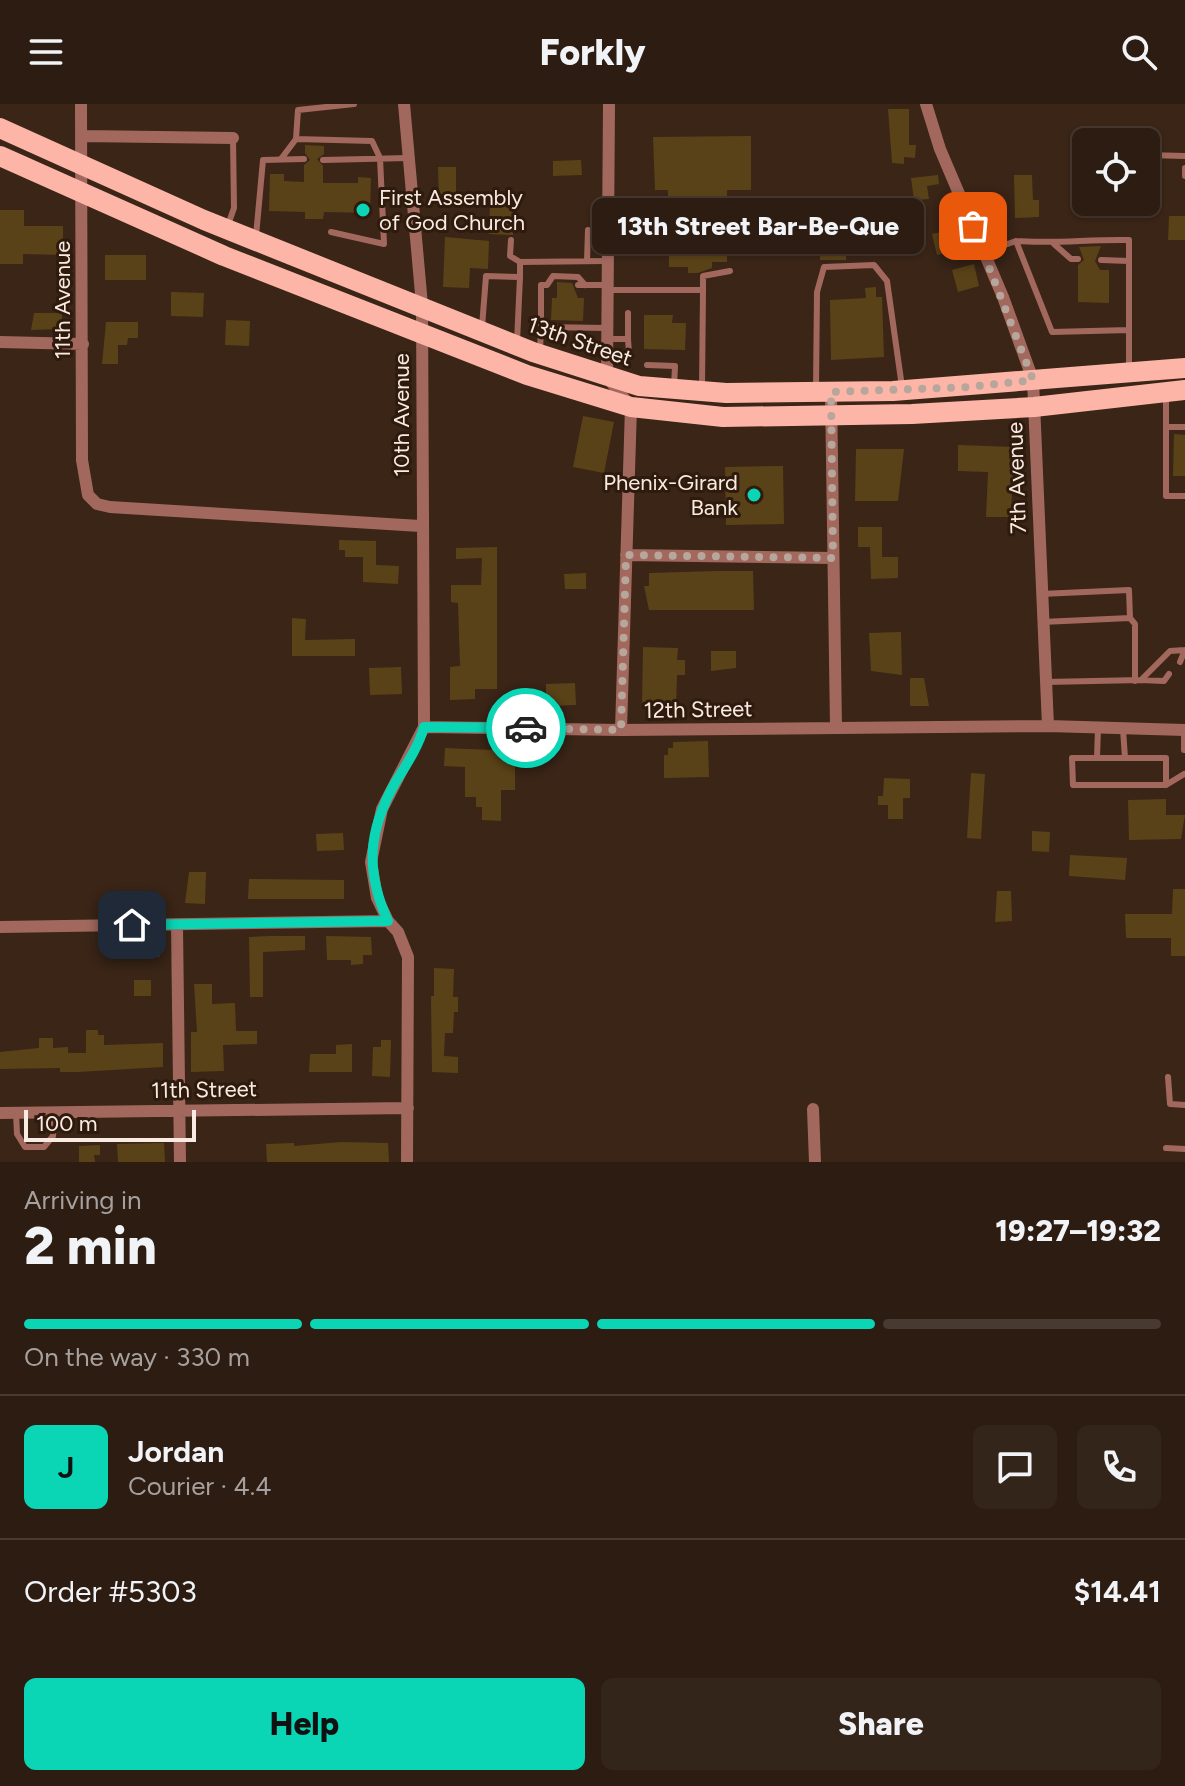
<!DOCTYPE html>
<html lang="en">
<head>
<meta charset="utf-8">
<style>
	:root { --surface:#2c1c11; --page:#34251a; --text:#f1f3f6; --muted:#a6a19f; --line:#483a31; --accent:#0ad5b5 }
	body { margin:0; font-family:Figtree,sans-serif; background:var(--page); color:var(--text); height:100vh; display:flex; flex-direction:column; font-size:30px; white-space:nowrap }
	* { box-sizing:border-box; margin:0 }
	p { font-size:26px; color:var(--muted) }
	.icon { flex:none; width:44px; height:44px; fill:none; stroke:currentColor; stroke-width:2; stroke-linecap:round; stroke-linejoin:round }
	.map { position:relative; height:1058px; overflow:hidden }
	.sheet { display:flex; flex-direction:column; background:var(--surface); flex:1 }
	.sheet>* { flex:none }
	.buttons { position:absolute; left:1072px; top:24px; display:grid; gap:16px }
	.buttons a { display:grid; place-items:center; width:88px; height:88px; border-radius:12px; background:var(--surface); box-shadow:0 2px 6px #0004,0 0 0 2px var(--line); font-size:40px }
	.scale { position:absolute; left:24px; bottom:20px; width:172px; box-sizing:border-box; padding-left:8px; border:4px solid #f9ebe2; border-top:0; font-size:22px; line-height:28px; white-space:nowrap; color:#f9ebe2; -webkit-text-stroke:6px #2f1b0d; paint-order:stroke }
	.pin { position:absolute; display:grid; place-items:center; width:68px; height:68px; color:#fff; margin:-34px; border-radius:16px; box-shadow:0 4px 12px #0006 }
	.courier { position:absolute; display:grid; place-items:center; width:80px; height:80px; margin:-40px; border:6px solid #0ad5b5; border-radius:50%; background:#fff; color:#222; box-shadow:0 2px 10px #0007 }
	.bubble { position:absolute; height:56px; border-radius:12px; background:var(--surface); box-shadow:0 2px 6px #0004,0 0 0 2px var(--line); font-size:26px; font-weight:800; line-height:56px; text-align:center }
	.overview em { font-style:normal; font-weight:800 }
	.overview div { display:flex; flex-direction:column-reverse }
	.overview { display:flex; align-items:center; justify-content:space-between; height:136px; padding:0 24px }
	h1 { font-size:52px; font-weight:800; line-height:60px }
	.bar { display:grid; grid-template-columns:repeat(4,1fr); gap:12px 8px; align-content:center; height:96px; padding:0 24px }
	.bar i { height:10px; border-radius:6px; background:var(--line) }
	.bar .current { background:var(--accent) }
	.bar p { grid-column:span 4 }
	.line { display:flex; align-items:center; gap:20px; padding:0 24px; border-top:2px solid var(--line) }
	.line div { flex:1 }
	.round { display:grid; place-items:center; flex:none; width:84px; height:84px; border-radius:12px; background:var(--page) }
	.button { display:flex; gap:16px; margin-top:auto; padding:16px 24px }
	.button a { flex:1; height:92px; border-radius:12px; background:var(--accent); color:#111; font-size:32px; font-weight:800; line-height:92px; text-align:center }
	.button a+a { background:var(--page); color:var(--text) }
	header { display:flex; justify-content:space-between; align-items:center; height:104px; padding:0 24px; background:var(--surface); font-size:36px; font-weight:800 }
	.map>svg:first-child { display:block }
	.building { fill:#5a4218 }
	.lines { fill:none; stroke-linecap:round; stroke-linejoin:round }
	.lane { stroke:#a2685e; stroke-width:6 }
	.street { stroke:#a2685e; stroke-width:12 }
	.primary { stroke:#fdb5a8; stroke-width:20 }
	.done { stroke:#b6a69b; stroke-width:8; stroke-dasharray:0 14.4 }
	.route { stroke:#0ad5b5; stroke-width:10 }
	.poi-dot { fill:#0ad5b5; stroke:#2f1b0d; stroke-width:3 }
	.labels { text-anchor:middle; stroke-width:6; stroke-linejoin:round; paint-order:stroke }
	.poi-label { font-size:22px; fill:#f9ebe2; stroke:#2f1b0d; text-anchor:start }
	.street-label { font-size:22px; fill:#f9ebe2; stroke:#2f1b0d }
</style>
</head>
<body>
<header><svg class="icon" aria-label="menu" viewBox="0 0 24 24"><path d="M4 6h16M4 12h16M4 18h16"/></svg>Forkly<svg class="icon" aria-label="search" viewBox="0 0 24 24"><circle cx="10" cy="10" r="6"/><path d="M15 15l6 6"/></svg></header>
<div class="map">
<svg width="1185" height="1058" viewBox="0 0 1185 1058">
	<rect width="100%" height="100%" fill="#3a2517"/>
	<path class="building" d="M 888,5 L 909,5 L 909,41 L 916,41 L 915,54 L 904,53 L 904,60 L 892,59 Z
		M 751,32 L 751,86 L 727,86 L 727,158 L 712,158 L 712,164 L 698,169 L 688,169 L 688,163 L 669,163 L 668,86 L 655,86 L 653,33 Z
		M 305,41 L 324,42 L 324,50 L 317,55 L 323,62 L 323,79 L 358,79 L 358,73 L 371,74 L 370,109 L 324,108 L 323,115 L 305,115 L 305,108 L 269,107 L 270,70 L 284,70 L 284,77 L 304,78 L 304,61 L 310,56 L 305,49 Z
		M 581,56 L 582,71 L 553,72 L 553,57 Z
		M 438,63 L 456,63 L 456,96 L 439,96 Z
		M 938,71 L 939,80 L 927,82 L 929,95 L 914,96 L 911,74 Z
		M 1014,71 L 1032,71 L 1033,96 L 1039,96 L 1039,113 L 1015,114 Z
		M 490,99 L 514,100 L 513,131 L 489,130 Z
		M 0,106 L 24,106 L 24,122 L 63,122 L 63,151 L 23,150 L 23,160 L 0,160 Z
		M 1169,112 L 1185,112 L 1185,136 L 1168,136 Z
		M 821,113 L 853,114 L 852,137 L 846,137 L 846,156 L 820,156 Z
		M 964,123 L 970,143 L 937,151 L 932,130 Z
		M 445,133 L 489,137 L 488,165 L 470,164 L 469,184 L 443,183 Z
		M 1101,142 L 1095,157 L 1100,166 L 1109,166 L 1109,199 L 1078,198 L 1078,161 L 1084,156 L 1079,143 Z
		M 105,151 L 146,151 L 146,176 L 105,176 Z
		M 974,160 L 979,182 L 958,188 L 952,166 Z
		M 557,178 L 572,179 L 578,194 L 584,194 L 583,217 L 551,216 L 552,194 L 557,194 Z
		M 876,183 L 876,193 L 882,193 L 884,253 L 831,256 L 830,196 L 866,194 L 865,184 Z
		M 171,188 L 204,189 L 203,213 L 171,212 Z
		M 34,209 L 62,209 L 62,225 L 31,226 Z
		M 644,211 L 673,211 L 672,219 L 686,219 L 685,246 L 644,245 Z
		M 226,216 L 250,217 L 249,242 L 225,241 Z
		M 106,218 L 138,218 L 138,234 L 128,234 L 127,241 L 118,241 L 118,260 L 102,260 Z
		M 583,312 L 614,318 L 604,369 L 573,363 Z
		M 1174,330 L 1185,331 L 1185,372 L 1173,372 Z
		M 958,341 L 1014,343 L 1011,413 L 986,413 L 988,368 L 958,367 Z
		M 856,345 L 904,345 L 898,397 L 855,397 Z
		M 783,362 L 784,420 L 726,421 L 725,363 Z
		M 858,423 L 882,423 L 882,453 L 898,453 L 898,474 L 871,475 L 870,443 L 858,443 Z
		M 339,436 L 376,437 L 376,461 L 399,462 L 398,480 L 363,478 L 363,453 L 345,453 L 345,446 L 339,446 Z
		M 497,443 L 497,585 L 475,585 L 475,595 L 450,596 L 450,563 L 460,562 L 458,499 L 451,498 L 451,481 L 481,481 L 482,454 L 456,455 L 456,444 Z
		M 718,467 L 753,467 L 754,506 L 649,506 L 644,482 L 649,482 L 649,469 Z
		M 586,469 L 586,485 L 565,485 L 564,470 Z
		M 292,514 L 306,515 L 305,536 L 355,535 L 355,552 L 292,552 Z
		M 901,528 L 902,571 L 871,567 L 869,529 Z
		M 643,543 L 678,544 L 677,556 L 685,556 L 685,571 L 677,571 L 676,603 L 642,602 Z
		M 711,547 L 736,547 L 736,564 L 711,567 Z
		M 401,563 L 402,590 L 370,591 L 369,564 Z
		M 910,574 L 924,574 L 929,602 L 910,602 Z
		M 575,579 L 576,601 L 546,602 L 546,580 Z
		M 708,637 L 709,673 L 664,674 L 664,651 L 668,651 L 668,644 L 673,644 L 673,638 Z
		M 445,644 L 515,647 L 515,686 L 501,686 L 501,717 L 482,716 L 482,703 L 476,703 L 476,693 L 465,693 L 465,663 L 444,662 Z
		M 971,669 L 985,670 L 981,735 L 967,734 Z
		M 884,674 L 910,675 L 910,694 L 903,694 L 903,715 L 888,715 L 888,701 L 878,701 L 878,692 L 883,692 Z
		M 1166,695 L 1166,711 L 1185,711 L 1181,735 L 1129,736 L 1128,696 Z
		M 1032,727 L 1050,728 L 1049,748 L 1032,747 Z
		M 343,729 L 344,746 L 317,747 L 316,730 Z
		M 1070,751 L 1127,754 L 1125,776 L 1069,772 Z
		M 189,768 L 206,768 L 205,800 L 185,799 Z
		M 249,775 L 344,776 L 344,795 L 248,795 Z
		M 1173,785 L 1185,785 L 1185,852 L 1171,852 L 1171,834 L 1126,834 L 1125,810 L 1172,810 Z
		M 997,787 L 1011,787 L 1012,817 L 995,818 Z
		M 160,831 L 160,853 L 114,851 L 114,838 L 136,838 L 136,832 Z
		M 270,832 L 305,832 L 305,846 L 263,848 L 263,893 L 250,893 L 249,833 Z
		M 326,832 L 371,833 L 372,851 L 363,851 L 363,860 L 351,861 L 351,856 L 327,856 Z
		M 434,864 L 454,865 L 453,893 L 458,893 L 458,908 L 454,908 L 453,929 L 445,929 L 444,952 L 458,953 L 458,969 L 432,968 L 431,892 L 434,892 Z
		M 134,876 L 151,876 L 151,892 L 134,892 Z
		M 194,880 L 212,880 L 212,900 L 235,899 L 236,927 L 257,927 L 257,940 L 223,941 L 224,967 L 191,968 L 191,928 L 197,928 Z
		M 86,926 L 98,926 L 98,931 L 104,931 L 104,941 L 163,939 L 163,963 L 78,968 L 60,968 L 60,964 L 0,965 L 0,948 L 39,944 L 39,934 L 53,934 L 53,944 L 68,943 L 68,949 L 86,949 Z
		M 381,936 L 391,936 L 390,973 L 372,972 L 373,943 L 381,943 Z
		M 352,940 L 352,968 L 309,968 L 310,950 L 336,950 L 336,941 Z
		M 341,1038 L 388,1039 L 389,1058 L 267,1058 L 266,1040 L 294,1039 L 294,1042 Z
		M 164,1039 L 165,1058 L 118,1058 L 117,1040 Z
		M 100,1041 L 100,1051 L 94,1051 L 95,1058 L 79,1058 L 79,1042 Z"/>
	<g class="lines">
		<path class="lane" d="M 1147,51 L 1185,52
			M 281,55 L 296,35
			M 323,56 L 408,54
			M 1185,64 L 1185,72
			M 228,121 L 234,104 L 233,34
			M 331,128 L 384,140 L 380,54 L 372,37 L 296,35 L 298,6 L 354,0
			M 256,132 L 263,56 L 304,55
			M 511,136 L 510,152 L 520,158
			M 1016,137 C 1054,140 1090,135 1129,136 L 1129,226
			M 1054,140 L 1071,155 L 1078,155
			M 985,148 L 1016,137 L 1052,228 L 1129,226 L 1129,264
			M 1101,156 L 1129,157
			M 587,157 L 588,126
			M 520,173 L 520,158 L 606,157
			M 578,181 L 606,181
			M 585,181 L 578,173 L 553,172 L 547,181 L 541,181 L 541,223 L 607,224
			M 609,186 L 703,186 L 702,284
			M 703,186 L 703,172 L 730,167
			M 482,223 L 486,172 L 520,173 L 517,238
			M 607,235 L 628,235 L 628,209
			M 628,235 L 629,249
			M 540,247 L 541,223
			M 647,261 L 675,262 L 674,283
			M 816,284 L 817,188 L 824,163 L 874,161 L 887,177 L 902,283
			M 1166,291 L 1166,392 L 1185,392
			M 1166,323 L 1185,323
			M 1041,490 L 1129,486 L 1130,514 L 1135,520 L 1135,577
			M 1042,518 L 1130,514
			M 1180,558 L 1185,546
			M 1141,576 L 1164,577 L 1169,570
			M 1046,578 L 1141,576 L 1170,547 L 1185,546
			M 1123,625 L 1125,654
			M 1184,626 L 1184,646
			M 1072,654 L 1166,654 L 1166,681 L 1073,681 Z
			M 1097,654 L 1098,624
			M 1166,681 L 1184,670
			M 1168,973 L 1170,1000 L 1185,1001
			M 16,1009 L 17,1030 L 25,1043 L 44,1043 L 53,1032 L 55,1008
			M 1166,1044 L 1185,1045"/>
		<path class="street" d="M 81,0 L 82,356 L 88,391 L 97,400 L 110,403 L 420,422
			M 404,0 L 422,201 L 424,623 L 382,705 L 371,758 L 377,794 L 388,817 L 398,828 L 408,853 L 407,1058
			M 609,0 L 607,273 L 631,303 L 621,626
			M 926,0 L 940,45 L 1003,193 L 1033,276 L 1048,622
			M 83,32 L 233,34
			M 0,238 L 83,240
			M 831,288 L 836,623
			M 626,451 L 833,454
			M 424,623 L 621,626 L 1048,622 L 1185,626
			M 177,822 L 180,1058
			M 0,823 L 388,817
			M 813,1005 L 815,1058
			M 0,1009 L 408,1004"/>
		<path class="primary" d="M 0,24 L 204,116 L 533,248 L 639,282 L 726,289 L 893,287 L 1185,264
			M 0,52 L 224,152 L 527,271 L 631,303 L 723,313 L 912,310 L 1034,303 L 1185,286"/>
	</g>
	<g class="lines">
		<path class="done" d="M 526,624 L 621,626 L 626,451 L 833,454 L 831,288 L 969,283 L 1033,276 L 973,122"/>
		<path class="route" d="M 132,821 L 388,817 C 365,767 368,727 395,679 C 406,661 418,644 424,623 L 526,624"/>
	</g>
	<g class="poi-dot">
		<circle cx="363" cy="106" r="8"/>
		<circle cx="754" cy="391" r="8"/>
	</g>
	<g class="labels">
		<g class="poi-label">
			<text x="379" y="101">First Assembly<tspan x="379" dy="25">of God Church</tspan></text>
			<text x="738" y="386" text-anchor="end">Phenix-Girard<tspan x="738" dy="25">Bank</tspan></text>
		</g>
		<g class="street-label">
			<text transform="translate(62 196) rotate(-90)" y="8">11th Avenue</text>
			<text transform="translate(580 237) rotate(19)" y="8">13th Street</text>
			<text transform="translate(401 311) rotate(-90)" y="8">10th Avenue</text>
			<text transform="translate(1016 374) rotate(-92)" y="8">7th Avenue</text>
			<text transform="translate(698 605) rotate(-1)" y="8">12th Street</text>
			<text transform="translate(204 985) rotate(-1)" y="8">11th Street</text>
		</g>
	</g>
</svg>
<div class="buttons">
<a><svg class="icon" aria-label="locate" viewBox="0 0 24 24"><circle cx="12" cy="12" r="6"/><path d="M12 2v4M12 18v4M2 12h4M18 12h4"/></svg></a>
</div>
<div class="scale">100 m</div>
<div class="pin" style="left:973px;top:122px;background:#ea580c"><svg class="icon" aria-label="bag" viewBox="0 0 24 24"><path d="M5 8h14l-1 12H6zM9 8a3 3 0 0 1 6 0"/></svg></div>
<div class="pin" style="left:132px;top:821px;background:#1f2937"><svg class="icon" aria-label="home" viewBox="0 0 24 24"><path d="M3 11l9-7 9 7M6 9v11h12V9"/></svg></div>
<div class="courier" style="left:526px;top:624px"><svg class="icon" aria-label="car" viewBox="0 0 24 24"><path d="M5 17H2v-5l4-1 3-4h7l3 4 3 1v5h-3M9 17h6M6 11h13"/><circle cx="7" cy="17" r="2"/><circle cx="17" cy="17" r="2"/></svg></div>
<div class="bubble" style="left:592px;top:94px;width:332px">13th Street Bar-Be-Que</div>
</div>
<section class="sheet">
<div class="overview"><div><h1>2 min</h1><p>Arriving in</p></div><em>19:27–19:32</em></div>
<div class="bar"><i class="current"></i><i class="current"></i><i class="current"></i><i></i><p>On the way · 330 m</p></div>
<div class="line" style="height:144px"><b class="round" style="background:var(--accent);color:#111">J</b><div><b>Jordan</b><p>Courier · 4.4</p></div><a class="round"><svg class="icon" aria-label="chat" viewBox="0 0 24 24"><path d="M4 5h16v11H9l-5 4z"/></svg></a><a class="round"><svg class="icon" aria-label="phone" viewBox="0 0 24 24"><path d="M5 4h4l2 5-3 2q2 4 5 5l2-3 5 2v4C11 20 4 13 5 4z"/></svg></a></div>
<div class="line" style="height:104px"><div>Order #5303</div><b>$14.41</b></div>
<div class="button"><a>Help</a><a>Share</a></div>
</section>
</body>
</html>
